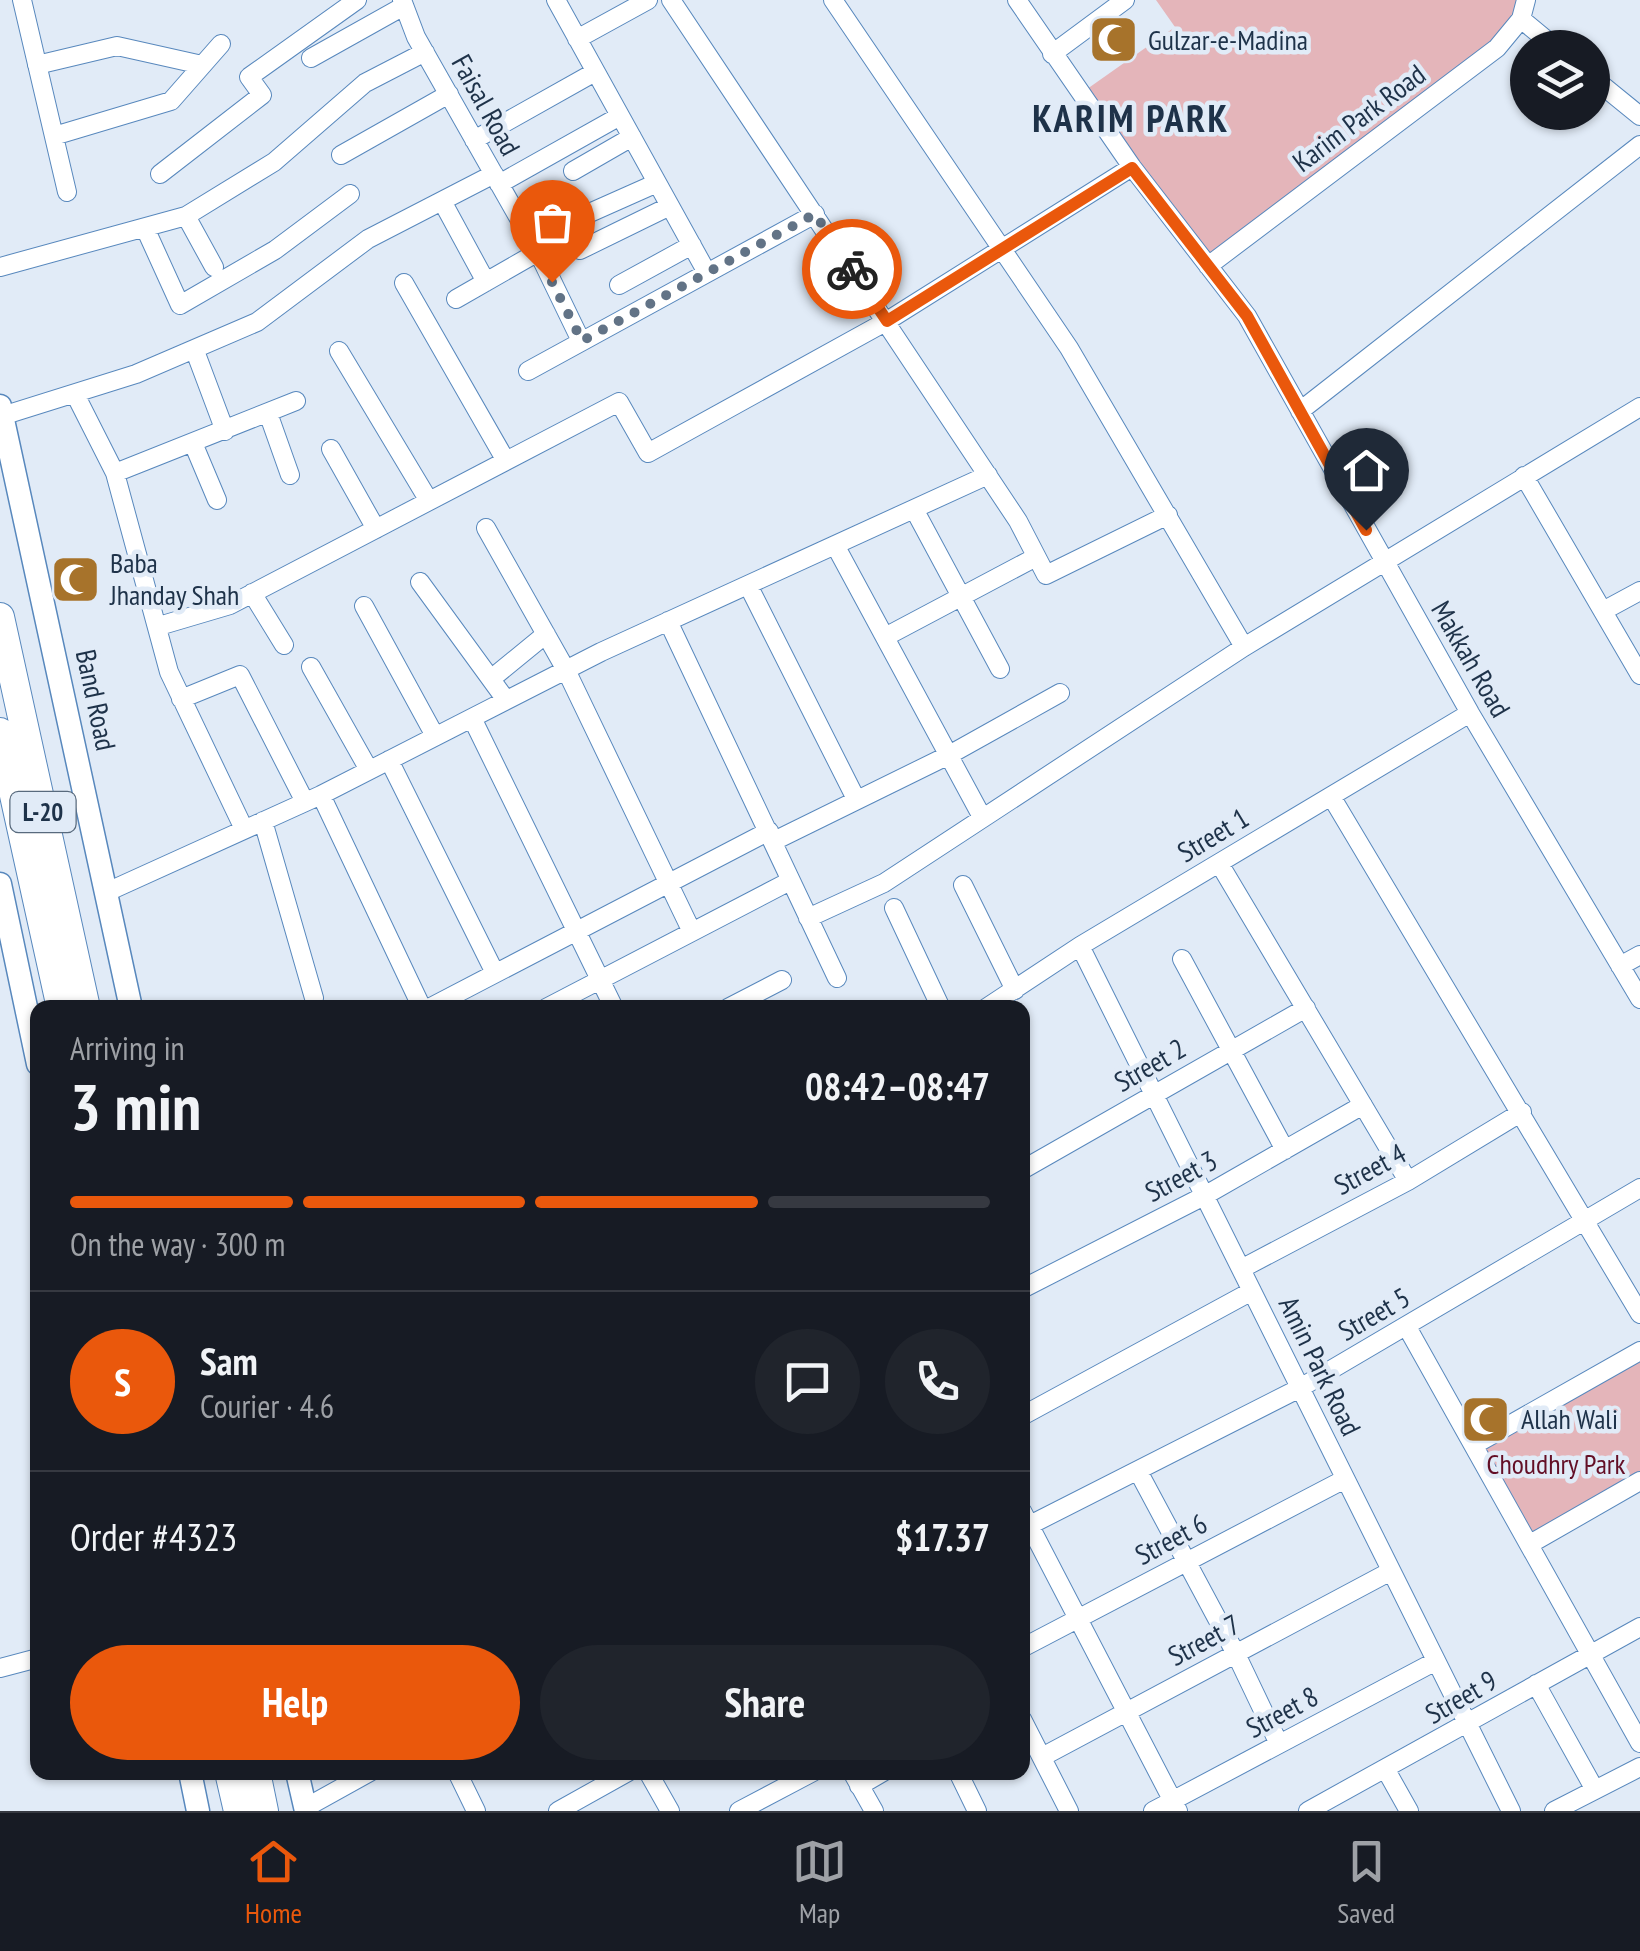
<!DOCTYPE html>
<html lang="en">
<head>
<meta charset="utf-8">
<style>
	:root { --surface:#171b24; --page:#20242c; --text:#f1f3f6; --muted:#9ea1a6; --line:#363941; --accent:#ea580c }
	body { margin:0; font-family:"PT Sans Narrow",sans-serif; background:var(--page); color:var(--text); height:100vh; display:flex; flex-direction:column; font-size:38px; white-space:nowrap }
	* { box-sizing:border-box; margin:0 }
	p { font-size:32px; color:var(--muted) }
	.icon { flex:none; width:55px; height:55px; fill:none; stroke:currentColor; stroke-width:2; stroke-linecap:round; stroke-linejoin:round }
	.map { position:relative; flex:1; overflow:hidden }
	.sheet { position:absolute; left:30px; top:1000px; width:1000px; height:780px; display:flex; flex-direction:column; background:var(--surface); border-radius:20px; box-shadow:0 2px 8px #0004 }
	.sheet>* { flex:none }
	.buttons { position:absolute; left:1510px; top:30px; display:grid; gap:20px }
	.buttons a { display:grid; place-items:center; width:100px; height:100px; border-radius:50%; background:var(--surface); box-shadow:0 2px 8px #0004; font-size:50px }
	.pin { position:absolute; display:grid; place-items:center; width:85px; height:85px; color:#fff; margin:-102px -42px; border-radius:50% 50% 50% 0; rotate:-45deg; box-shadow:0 0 10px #0007 }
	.pin .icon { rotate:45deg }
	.courier { position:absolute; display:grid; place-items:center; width:100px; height:100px; margin:-50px; border:8px solid #ea580c; border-radius:50%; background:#fff; color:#222; box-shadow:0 2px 12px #0007 }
	.overview em { font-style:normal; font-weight:600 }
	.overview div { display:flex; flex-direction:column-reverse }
	.overview { display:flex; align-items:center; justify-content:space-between; height:170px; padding:0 40px }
	h1 { font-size:65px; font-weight:600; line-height:75px }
	.bar { display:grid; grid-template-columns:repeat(4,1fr); gap:15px 10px; align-content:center; height:120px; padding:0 40px }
	.bar i { height:12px; border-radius:8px; background:var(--line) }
	.bar .selected { background:var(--accent) }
	.bar p { grid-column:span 4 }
	.line { display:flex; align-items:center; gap:25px; padding:0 40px; border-top:2px solid var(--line) }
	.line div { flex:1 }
	.round { display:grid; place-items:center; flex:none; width:105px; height:105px; border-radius:52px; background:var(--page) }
	.button { display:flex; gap:20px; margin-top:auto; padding:20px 40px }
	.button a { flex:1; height:115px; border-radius:60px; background:var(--accent); color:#fff; font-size:40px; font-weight:600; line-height:115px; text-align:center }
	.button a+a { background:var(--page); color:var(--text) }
	.dock { display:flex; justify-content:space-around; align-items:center; height:140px; border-top:2px solid var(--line); background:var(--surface); font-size:28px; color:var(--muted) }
	.dock a { display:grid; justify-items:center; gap:5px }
	.dock .selected { color:var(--accent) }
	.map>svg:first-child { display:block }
	.green { fill:#e4b5ba }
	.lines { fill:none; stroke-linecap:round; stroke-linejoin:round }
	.minor-casing { stroke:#5888bd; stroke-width:20 }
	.major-casing { stroke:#5888bd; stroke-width:25 }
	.highway-casing { stroke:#5888bd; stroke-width:30 }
	.minor { stroke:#fff; stroke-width:18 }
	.major { stroke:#fff; stroke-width:22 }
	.highway { stroke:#fff; stroke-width:28 }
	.done { stroke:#627386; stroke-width:10; stroke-dasharray:0 18 }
	.route { stroke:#ea580c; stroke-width:12 }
	.labels { text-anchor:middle; stroke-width:9; stroke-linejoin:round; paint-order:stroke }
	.shield { fill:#e1ebf7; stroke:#586a7d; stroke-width:2.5 }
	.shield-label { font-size:25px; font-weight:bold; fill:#1e3249 }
	.poi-label { font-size:28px; fill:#1e3249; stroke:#e1ebf7; text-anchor:start }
	.street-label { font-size:28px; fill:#1e3249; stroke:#e1ebf7 }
	.park-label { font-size:28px; fill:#630f26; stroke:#e1ebf7 }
	.district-label { font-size:38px; font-weight:bold; letter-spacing:2.5px; fill:#1e3249; stroke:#e1ebf7 }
</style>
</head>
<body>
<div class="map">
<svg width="1640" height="1811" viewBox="0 0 1640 1811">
	<rect width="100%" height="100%" fill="#e1ebf7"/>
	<path class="green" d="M 1156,0 L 1526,0 L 1521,19 L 1208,266 L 1080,94 L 1175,27 Z
		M 1640,1351 L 1640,1481 L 1530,1544 L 1474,1445 Z"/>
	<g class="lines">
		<defs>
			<path id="minor" d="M 22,0 L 67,192
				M 402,0 L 416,37 L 538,252 L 581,341
				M 556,0 L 706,271
				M 671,0 L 1018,521 L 1046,575 L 1168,515
				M 833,0 L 1069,348 L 1244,647 L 1640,407
				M 1017,0 L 1132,167 L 1247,316 L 1470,713 L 1640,999
				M 1521,19 L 1556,48
				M 577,39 L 648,0
				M 1052,54 L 1125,0
				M 311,58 L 404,6
				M 37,65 L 117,46 L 202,65
				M 1592,77 L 1640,116
				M 54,136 L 171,101 L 221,44
				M 474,140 L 595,72
				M 341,155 L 449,94
				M 573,171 L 632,137
				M 160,174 L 262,95 L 249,77 L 357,0
				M 499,184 L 620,116
				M 442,201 L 486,282
				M 186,216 L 274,162 L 365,83 L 425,52
				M 145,228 L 180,305 L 275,250 L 350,194
				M 531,239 L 657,183
				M 580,250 L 670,206
				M 1208,266 L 1497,48 L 1521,19 L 1526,0
				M 0,267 L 186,216 L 214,267
				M 404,283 L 506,461
				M 619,285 L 692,245
				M 456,299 L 538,252
				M 195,351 L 225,431
				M 339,351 L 429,501
				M 528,371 L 815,214
				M 76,396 L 115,473 L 169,672 L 244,829
				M 1300,411 L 1640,145
				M 268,413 L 290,475
				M 2,416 L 136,374 L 257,322 L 368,239 L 494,174
				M 193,443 L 217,500
				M 331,449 L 376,529
				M 115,473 L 296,401
				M 1524,476 L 1640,675
				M 914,509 L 1000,669
				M 486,528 L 566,670 L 692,932
				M 835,545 L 982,817
				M 420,582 L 506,700
				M 748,585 L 856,799
				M 252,593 L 284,645
				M 364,606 L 435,736
				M 1603,611 L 1640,591
				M 668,621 L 837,978
				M 159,626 L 230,605 L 619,402 L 648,453 L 887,321 L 1132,167
				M 885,637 L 1036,557
				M 311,667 L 369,770
				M 491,679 L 546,634
				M 181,699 L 240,675 L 305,802
				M 472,718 L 614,1008
				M 389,760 L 495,973
				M 321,795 L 422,1008
				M 1331,796 L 1640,1314
				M 263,821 L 314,998
				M 774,841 L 949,755 L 1060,693
				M 1219,863 L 1408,1181
				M 963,885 L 1015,990
				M 107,892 L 321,795 L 601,652 L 988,475
				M 894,908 L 941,1008
				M 808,918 L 884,883 L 1244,647
				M 1080,946 L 1511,1811
				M 1182,959 L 1285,1150
				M 1620,966 L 1640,955
				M 429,1008 L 769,831
				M 546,1008 L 790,881
				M 728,1008 L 782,980
				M 986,1008 L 1080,946 L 1470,713
				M 1022,1170 L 1306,1008
				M 1241,1269 L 1408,1181 L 1522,1112
				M 1022,1289 L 1204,1196 L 1363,1105
				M 1407,1327 L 1640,1743
				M 1022,1416 L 1252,1291
				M 1474,1445 L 1640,1351
				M 1138,1471 L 1236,1654 L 1279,1744
				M 1022,1511 L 1178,1811
				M 1022,1529 L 1300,1388 L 1640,1188
				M 1530,1544 L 1640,1481
				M 1022,1648 L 1345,1479
				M 0,1668 L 38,1658
				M 1536,1684 L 1595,1790
				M 1022,1719 L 1069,1811
				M 1042,1757 L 1391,1571
				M 1386,1770 L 1409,1811
				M 457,1772 L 476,1811
				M 648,1772 L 670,1811
				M 852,1772 L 874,1811
				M 958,1772 L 977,1811
				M 859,1786 L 883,1772
				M 305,1808 L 370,1772
				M 558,1811 L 628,1772
				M 739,1811 L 813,1772
				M 1153,1811 L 1436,1661
				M 1308,1811 L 1640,1627
				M 1554,1811 L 1640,1767"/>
			<path id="major" d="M 0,406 L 131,1008
				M 0,884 L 38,1064
				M 190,1772 L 198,1811
				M 297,1772 L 306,1811"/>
			<path id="highway" d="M 0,617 L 86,1008
				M 0,732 L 61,1008
				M 229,1772 L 238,1811
				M 256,1772 L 264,1811"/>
		</defs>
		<use href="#minor" class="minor-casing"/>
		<use href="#major" class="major-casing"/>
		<use href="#highway" class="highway-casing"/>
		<use href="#minor" class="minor"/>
		<use href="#major" class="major"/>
		<use href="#highway" class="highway"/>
	</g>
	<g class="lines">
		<path class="done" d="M 552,282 L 582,341 L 815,214 L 852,269"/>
		<path class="route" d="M 852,269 L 887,321 L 1132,168 L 1247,316 L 1366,530"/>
	</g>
	<defs>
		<symbol id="mosque-square" viewBox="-11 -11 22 22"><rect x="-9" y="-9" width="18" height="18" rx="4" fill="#a7732b" stroke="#e1ebf7"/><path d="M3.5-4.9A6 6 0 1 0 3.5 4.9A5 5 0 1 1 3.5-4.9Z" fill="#fff"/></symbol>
	</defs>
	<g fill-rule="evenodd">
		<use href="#mosque-square" x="1086" y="12" width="55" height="55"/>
		<use href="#mosque-square" x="48" y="552" width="55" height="55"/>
		<use href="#mosque-square" x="1458" y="1392" width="55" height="55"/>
	</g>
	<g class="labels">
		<rect class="shield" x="10.5" y="792" width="65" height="40" rx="8"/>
		<g class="shield-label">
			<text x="43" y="821">L-20</text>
		</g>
		<g class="poi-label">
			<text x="1148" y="50">Gulzar-e-Madina</text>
			<text x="110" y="573">Baba<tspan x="110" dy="32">Jhanday Shah</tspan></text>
			<text x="1521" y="1429">Allah Wali</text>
		</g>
		<g class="street-label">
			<text transform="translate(486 105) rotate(61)" y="10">Faisal Road</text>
			<text transform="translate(1359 118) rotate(-37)" y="10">Karim Park Road</text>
			<text transform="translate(1471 659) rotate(60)" y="10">Makkah Road</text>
			<text transform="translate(96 700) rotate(78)" y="10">Band Road</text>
			<text transform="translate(1213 835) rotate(-31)" y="10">Street 1</text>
			<text transform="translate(1150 1065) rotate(-30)" y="10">Street 2</text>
			<text transform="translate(1370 1169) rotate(-28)" y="10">Street 4</text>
			<text transform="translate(1181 1176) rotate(-28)" y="10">Street 3</text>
			<text transform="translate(1374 1314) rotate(-30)" y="10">Street 5</text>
			<text transform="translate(1320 1366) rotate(64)" y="10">Amin Park Road</text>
			<text transform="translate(1171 1539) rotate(-28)" y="10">Street 6</text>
			<text transform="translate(1204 1640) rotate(-28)" y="10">Street 7</text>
			<text transform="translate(1461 1697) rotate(-30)" y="10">Street 9</text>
			<text transform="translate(1282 1712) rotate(-28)" y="10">Street 8</text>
		</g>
		<g class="park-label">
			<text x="1556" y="1474">Choudhry Park</text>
		</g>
		<g class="district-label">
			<text x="1131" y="132">KARIM PARK</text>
		</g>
	</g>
</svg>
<div class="buttons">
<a><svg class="icon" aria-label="layers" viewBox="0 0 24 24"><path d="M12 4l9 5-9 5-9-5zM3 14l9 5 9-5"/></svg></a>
</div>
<div class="pin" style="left:552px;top:282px;background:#ea580c"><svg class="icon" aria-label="bag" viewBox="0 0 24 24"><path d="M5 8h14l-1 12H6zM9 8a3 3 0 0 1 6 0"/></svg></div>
<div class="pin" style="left:1366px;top:530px;background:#1f2937"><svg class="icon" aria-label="home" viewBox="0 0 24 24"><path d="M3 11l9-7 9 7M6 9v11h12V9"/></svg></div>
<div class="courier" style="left:852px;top:269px"><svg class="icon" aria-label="bike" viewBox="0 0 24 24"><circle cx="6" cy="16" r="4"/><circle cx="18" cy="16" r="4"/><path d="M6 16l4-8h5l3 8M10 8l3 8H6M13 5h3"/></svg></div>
<section class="sheet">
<div class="overview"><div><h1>3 min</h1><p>Arriving in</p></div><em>08:42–08:47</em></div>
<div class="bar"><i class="selected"></i><i class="selected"></i><i class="selected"></i><i></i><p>On the way · 300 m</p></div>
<div class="line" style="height:180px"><b class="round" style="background:var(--accent);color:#fff">S</b><div><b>Sam</b><p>Courier · 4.6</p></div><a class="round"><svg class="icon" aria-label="chat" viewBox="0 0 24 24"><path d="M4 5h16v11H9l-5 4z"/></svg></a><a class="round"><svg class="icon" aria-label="phone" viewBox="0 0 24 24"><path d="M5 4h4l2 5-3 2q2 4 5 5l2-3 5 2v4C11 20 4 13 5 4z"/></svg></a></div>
<div class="line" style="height:130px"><div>Order #4323</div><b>$17.37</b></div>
<div class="button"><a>Help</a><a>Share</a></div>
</section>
</div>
<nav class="dock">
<a class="selected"><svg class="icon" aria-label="home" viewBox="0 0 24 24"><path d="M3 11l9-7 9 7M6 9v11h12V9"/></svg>Home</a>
<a><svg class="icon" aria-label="map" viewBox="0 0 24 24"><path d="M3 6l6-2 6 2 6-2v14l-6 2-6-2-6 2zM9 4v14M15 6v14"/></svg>Map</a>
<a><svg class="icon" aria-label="saved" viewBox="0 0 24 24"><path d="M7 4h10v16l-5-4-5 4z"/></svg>Saved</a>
</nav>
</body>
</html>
